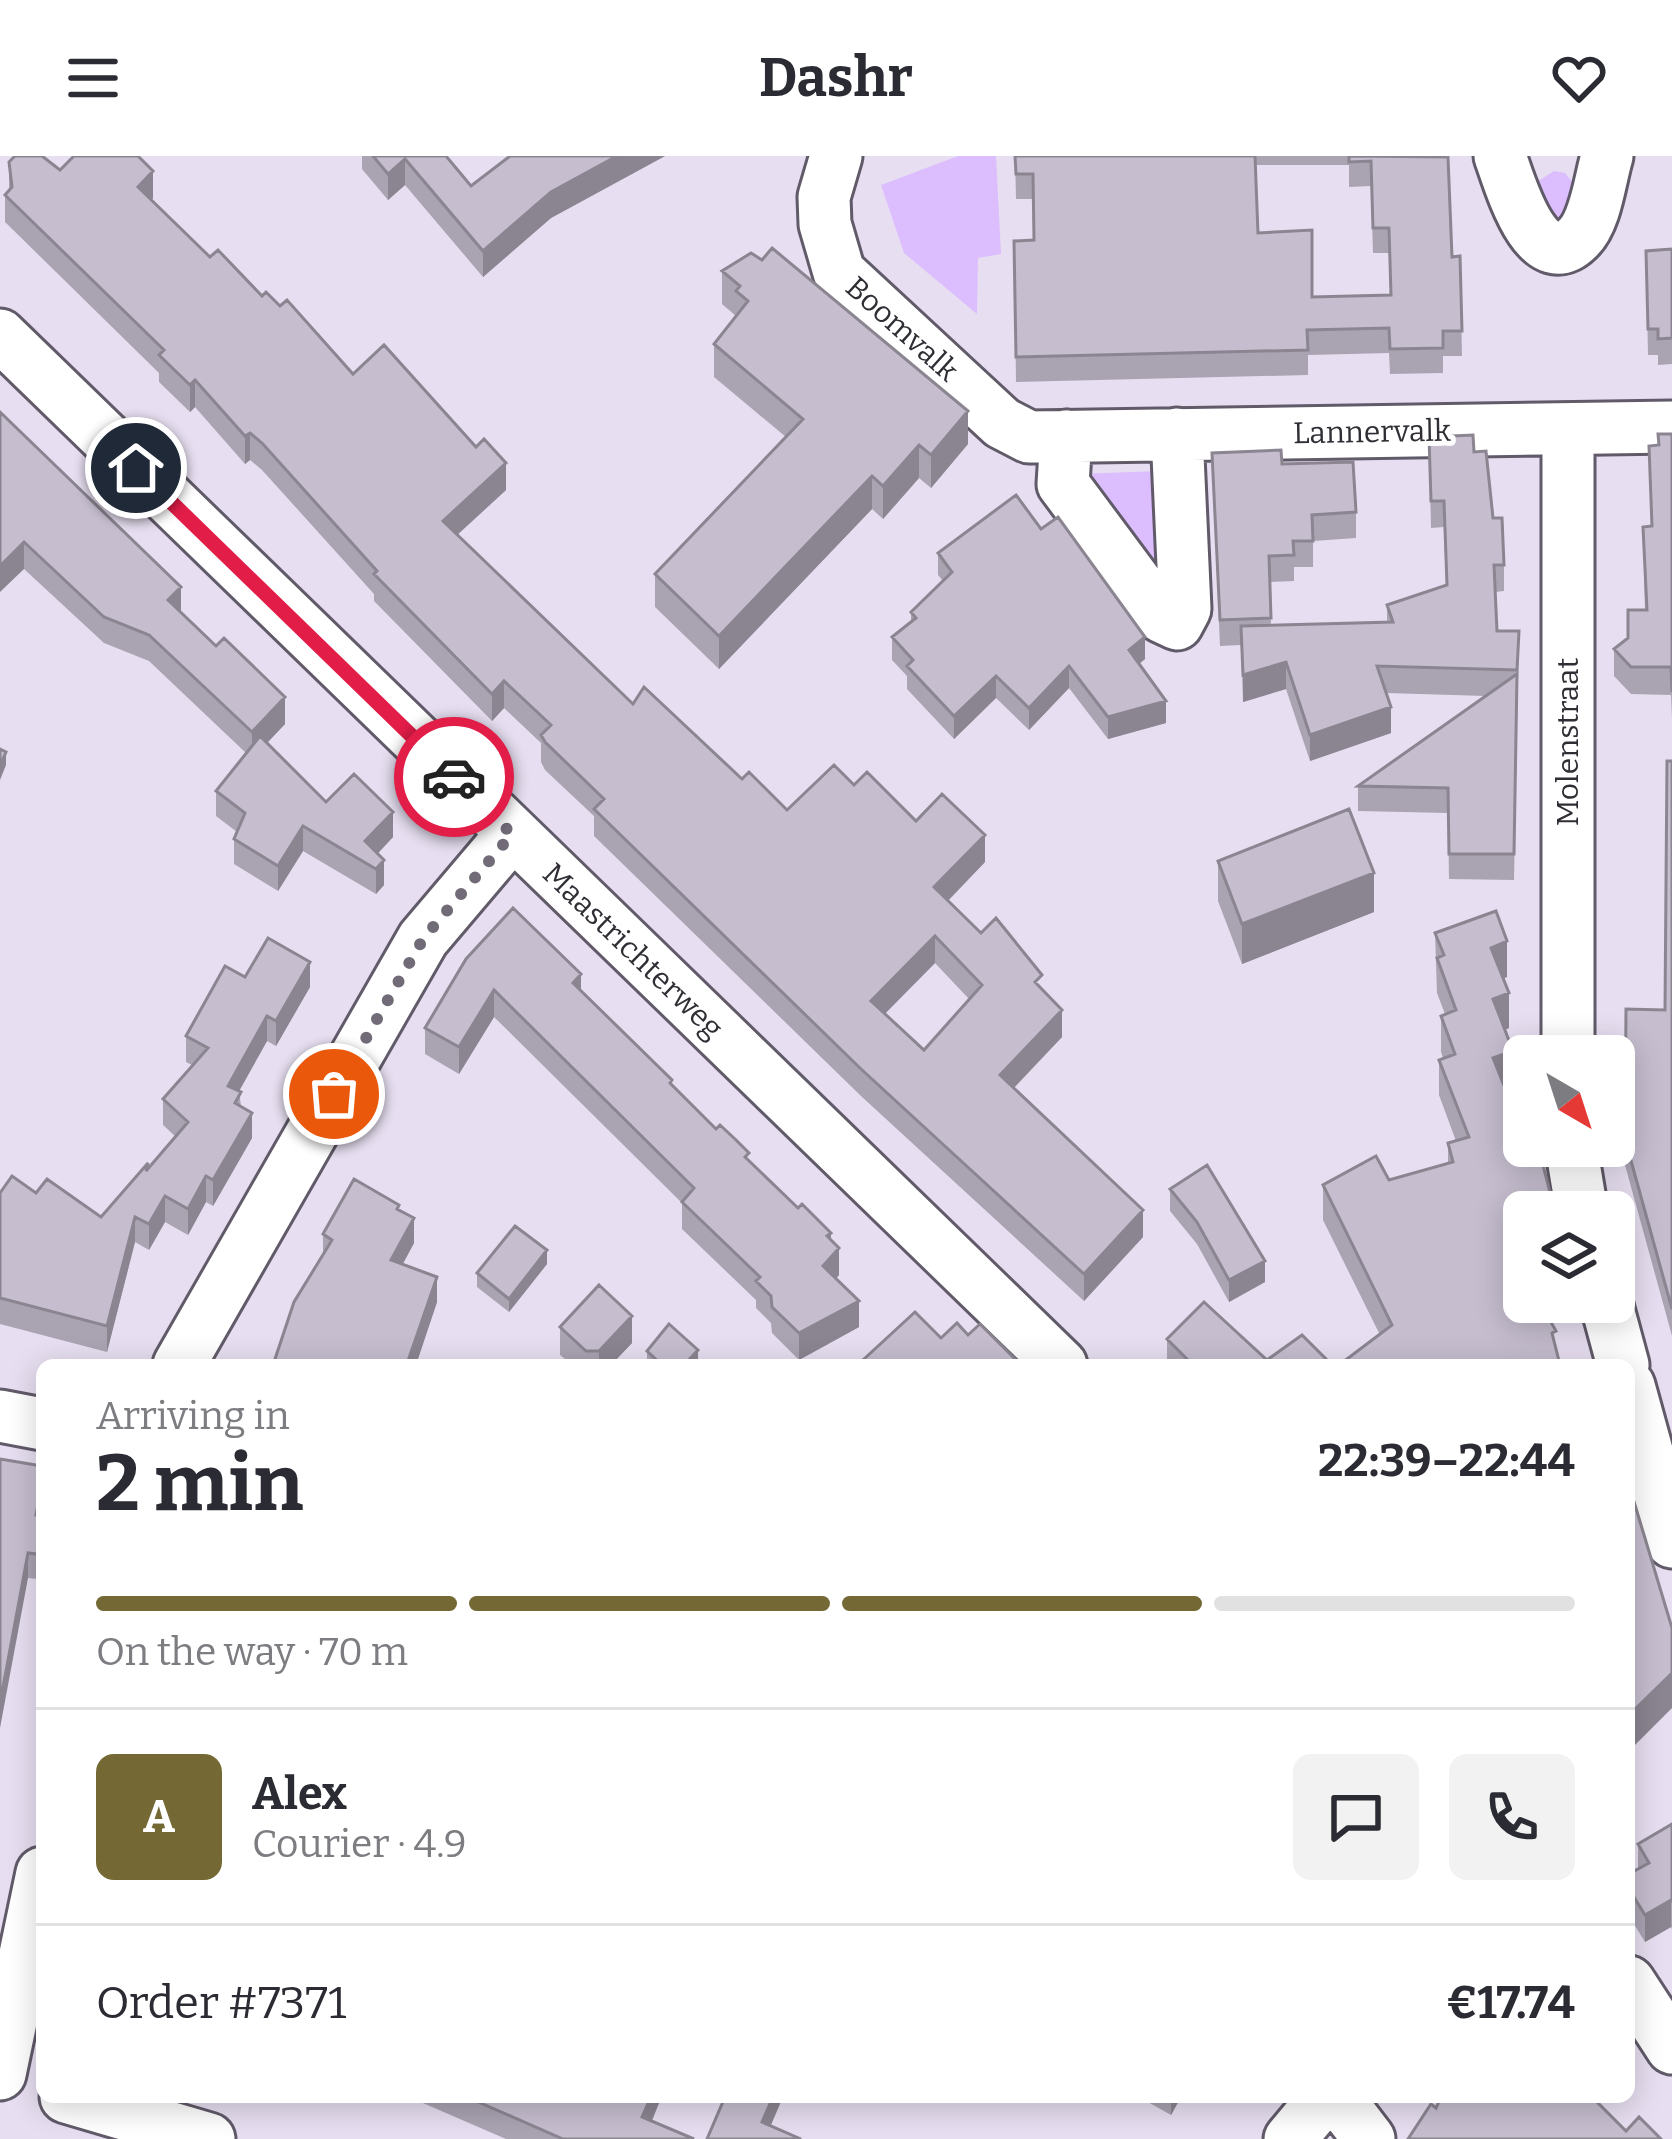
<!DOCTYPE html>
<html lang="en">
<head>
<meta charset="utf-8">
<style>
	:root { --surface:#fff; --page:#f2f2f3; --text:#2b2b33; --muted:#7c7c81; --line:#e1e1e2; --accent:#746835 }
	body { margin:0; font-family:Bitter,serif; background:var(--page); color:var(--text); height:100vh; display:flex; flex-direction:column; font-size:45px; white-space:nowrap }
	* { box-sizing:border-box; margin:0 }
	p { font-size:39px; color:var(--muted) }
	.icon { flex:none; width:66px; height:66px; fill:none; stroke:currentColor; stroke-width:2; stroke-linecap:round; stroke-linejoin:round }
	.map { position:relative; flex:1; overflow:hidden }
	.side { position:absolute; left:36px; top:1203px; width:1599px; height:744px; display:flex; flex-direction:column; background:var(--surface); border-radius:18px; box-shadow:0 6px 30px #0003 }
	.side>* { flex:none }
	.needle { width:78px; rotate:141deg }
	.fabs { position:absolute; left:1503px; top:879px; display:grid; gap:24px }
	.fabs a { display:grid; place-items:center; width:132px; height:132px; border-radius:18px; background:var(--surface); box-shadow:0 6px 30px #0003; font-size:60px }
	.pin { position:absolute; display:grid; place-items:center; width:102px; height:102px; color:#fff; margin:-51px; border:6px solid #fff; border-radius:50%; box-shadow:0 3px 12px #0007 }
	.courier { position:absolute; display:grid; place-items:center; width:120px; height:120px; margin:-60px; border:9px solid #e11d48; border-radius:50%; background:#fff; color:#222; box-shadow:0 3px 15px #0007 }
	.headline em { font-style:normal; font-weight:700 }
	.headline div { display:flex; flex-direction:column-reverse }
	.headline { display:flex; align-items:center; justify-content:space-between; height:204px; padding:0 60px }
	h1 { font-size:78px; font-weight:700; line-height:90px }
	.bar { display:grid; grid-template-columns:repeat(4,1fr); gap:18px 12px; align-content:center; height:144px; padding:0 60px }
	.bar i { height:15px; border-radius:9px; background:var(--line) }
	.bar .current { background:var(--accent) }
	.bar p { grid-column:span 4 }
	.line { display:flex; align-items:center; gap:30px; padding:0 60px; border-top:3px solid var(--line) }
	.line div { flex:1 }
	.round { display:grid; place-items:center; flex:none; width:126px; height:126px; border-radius:18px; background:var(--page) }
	header { display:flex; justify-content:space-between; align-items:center; height:156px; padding:0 60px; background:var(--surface); font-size:54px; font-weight:700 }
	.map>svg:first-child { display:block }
	.grass { fill:#dcbdfe }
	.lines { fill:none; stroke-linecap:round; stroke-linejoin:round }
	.minor-casing { stroke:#615a69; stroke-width:57 }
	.minor { stroke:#fff; stroke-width:51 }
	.wall { fill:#aaa3b2; fill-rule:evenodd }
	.shaded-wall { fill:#8b8591 }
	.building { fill:#c6becf; stroke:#8b8591; stroke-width:3; fill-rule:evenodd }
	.done { stroke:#706b76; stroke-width:12; stroke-dasharray:0 21.6 }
	.route { stroke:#e11d48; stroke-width:15 }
	.labels { text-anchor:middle; stroke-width:10; stroke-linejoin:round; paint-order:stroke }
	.street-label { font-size:30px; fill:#302d34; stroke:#fff }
</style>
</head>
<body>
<header><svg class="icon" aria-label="menu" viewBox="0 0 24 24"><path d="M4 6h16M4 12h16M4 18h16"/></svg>Dashr<svg class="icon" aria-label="heart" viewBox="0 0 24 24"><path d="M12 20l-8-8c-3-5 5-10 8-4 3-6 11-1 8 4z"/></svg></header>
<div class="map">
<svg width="1672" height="1983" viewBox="0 0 1672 1983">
	<rect width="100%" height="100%" fill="#e7dff1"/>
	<path class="grass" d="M 958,0 L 996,0 L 1001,98 L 978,102 L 977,158 L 904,97 L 881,29 Z
		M 1554,15 L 1565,17 L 1580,35 L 1564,62 L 1552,63 L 1535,27 Z
		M 1159,315 L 1165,436 L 1079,318 Z"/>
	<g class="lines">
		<defs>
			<path id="minor" d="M 836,0 L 824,41 L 825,68 L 839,116 L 1002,267 L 1029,281 L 1672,271
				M 1500,0 C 1509,24 1536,124 1578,82 C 1596,65 1600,23 1607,0
				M 0,179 L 1061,1209
				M 1568,273 L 1568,900
				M 1066,280 L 1063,328 L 1162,461 L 1177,468 L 1185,453 L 1177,278
				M 1571,990 L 1582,1056
				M 1606,1146 L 1623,1209
				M 179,1209 L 423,783 L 512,678
				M 1629,1230 L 1672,1386
				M 0,1260 L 42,1268
				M 1629,1826 L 1672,1892
				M 0,1918 L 42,1717
				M 66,1941 L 209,1983
				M 1337,1941 L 1369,1983
				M 1290,1983 L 1325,1941"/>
		</defs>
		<use href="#minor" class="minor-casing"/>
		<use href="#minor" class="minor"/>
	</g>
	<path class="wall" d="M 362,0 L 446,0 L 471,30 L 510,0 L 665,0 L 551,62 L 483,121 L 405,29 L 388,44 L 362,13 Z
		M 1015,0 L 1258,77 L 1312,141 L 1390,139 L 1389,97 L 1373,97 L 1371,30 L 1349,31 L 1349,9 L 1256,9 L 1256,0 L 1427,0 L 1452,101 L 1460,100 L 1462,200 L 1443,200 L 1443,217 L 1390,218 L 1389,197 L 1308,199 L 1308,219 L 1016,226 L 1014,85 L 1034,84 L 1033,43 L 1016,43 Z
		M 9,6 L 60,14 L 153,42 L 151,44 L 210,101 L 262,140 L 353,218 L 506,334 L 457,379 L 633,548 L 787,654 L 854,629 L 985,706 L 948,745 L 1042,833 L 1062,881 L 1014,932 L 1143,1081 L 1084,1145 L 861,940 L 594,680 L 594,660 L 545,614 L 541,606 L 541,587 L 504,552 L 492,565 L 374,445 L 374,438 L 262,314 L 250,304 L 245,308 L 195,251 L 190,256 L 159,226 L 159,217 L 5,66 L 5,39 L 9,34 ZM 935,807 L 969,843 L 924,894 L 885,857 Z
		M 1672,93 L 1672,208 L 1658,209 L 1658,199 L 1648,199 L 1646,95 Z
		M 722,115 L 968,288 L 931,332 L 919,322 L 883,363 L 872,353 L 719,513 L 655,451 L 655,418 L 786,281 L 714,221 L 714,188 L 736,160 L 722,148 Z
		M 0,256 L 181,456 L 285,568 L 266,587 L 326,646 L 393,681 L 378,697 L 384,729 L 376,738 L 303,695 L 278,735 L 234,708 L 234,683 L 237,676 L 216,660 L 216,635 L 246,597 L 149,505 L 104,487 L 24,413 Z
		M 1672,278 L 1672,563 L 1671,539 L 1631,538 L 1614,520 L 1614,493 L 1628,482 L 1645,454 L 1643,371 L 1651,370 L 1649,290 L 1658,289 Z
		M 1429,281 L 1474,296 L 1493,362 L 1504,409 L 1504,435 L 1495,436 L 1497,475 L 1519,475 L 1514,724 L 1449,723 L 1448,657 L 1358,655 L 1358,630 L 1486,540 L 1386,537 L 1391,577 L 1310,605 L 1286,533 L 1243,546 L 1241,489 L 1220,490 L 1212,297 L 1282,308 L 1356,356 L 1356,382 L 1313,385 L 1313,411 L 1294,411 L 1294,425 L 1270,426 L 1271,469 L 1387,466 L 1387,449 L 1446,430 L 1444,371 L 1431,372 Z
		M 1041,373 L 1145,503 L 1139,508 L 1166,567 L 1108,583 L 1069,532 L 1029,574 L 996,542 L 954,583 L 907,533 L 907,520 L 892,504 L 892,481 L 911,466 L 911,456 L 943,425 L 938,419 L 938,397 Z
		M 1672,605 L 1672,1180 L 1625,1009 L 1626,853 L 1665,854 Z
		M 1218,705 L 1374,756 L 1242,808 L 1218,745 Z
		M 1435,777 L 1507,821 L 1503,822 L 1509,872 L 1505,874 L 1513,930 L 1505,933 L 1524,1056 L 1524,1146 L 1556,1192 L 1380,1179 L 1323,1064 L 1323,1029 L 1389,1024 L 1448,1007 L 1448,987 L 1456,985 L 1439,939 L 1439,904 L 1443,902 L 1441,896 L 1441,860 L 1445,858 L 1437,837 Z
		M 466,803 L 581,836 L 672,930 L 831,1084 L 839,1119 L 836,1123 L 859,1171 L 799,1204 L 772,1177 L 771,1167 L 756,1152 L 756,1144 L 682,1073 L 682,1047 L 494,861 L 459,918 L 425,898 L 425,872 Z
		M 245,821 L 310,831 L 276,890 L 267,885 L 239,935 L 241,950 L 252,982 L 213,1050 L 206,1046 L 188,1079 L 165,1066 L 149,1094 L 135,1086 L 107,1196 L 0,1168 L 0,1037 L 36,1037 L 101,1061 L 148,1013 L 176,981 L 163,969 L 163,943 L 192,909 L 186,906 L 186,880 Z
		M 1170,1033 L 1265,1126 L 1229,1146 L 1197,1088 L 1170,1055 Z
		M 399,1054 L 414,1087 L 403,1108 L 437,1146 L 416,1208 L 273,1209 L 323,1099 L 323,1078 Z
		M 547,1108 L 509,1156 L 477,1131 L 477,1117 Z
		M 560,1171 L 632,1187 L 611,1209 L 572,1209 L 560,1199 Z
		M 1167,1183 L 1267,1204 L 1332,1209 L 1167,1209 Z
		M 647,1195 L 698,1208 L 647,1209 Z
		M 0,1303 L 41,1360 L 37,1423 L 28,1422 Z
		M 1672,1668 L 1672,1773 L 1671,1771 L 1645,1786 L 1629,1760 L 1629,1718 L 1638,1713 L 1638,1688 Z
		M 409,1941 L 659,1941 L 659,1947 L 652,1965 L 694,1983 L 506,1983 Z
		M 1139,1941 L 1181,1941 L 1171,1959 Z"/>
	<path class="shaded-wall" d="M 617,0 L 665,0 L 551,62 L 483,121 L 483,95 L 551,36 Z
		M 405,3 L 405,29 L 388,44 L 388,18 Z
		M 153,15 L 153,42 L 138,58 L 138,31 Z
		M 195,224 L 195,251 L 190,256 L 190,229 Z
		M 968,255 L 968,288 L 931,332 L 931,299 Z
		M 250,277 L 250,304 L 245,308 L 245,280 Z
		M 919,289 L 919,322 L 883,363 L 883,330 Z
		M 506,307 L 506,334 L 443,392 L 443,365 Z
		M 872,320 L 872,353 L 719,513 L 719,480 Z
		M 24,386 L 24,413 L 0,436 L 0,410 Z
		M 181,431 L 181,457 L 168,444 Z
		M 1145,481 L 1145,503 L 1129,516 L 1129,494 Z
		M 1286,506 L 1286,533 L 1243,546 L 1243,519 Z
		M 1069,510 L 1069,532 L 1029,574 L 1029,552 Z
		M 996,520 L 996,542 L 954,583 L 954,560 Z
		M 504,525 L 504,552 L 492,565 L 492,538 Z
		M 285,541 L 285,568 L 252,603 L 252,576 Z
		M 1166,545 L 1166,567 L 1108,583 L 1108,561 Z
		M 1391,551 L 1391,577 L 1310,605 L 1310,579 Z
		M 6,596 L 6,609 L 0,624 L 0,610 Z
		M 393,656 L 393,681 L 368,708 L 365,685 Z
		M 303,670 L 303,695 L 278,735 L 278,710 Z
		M 985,679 L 985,706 L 934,759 L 934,731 Z
		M 384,704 L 384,729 L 376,738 L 376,713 Z
		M 1374,717 L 1374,756 L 1242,808 L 1242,768 Z
		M 935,780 L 935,807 L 871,872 L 871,845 Z
		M 1507,785 L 1507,821 L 1491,827 L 1491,792 Z
		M 310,806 L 310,831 L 276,890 L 276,865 Z
		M 581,818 L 581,845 L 573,827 Z
		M 494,834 L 494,861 L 459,918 L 459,891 Z
		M 1509,837 L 1509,872 L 1493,879 L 1493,843 Z
		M 1062,854 L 1062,881 L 1000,946 L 1000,919 Z
		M 267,860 L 267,885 L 228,955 L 228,930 Z
		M 1513,895 L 1513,930 L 1493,938 L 1493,902 Z
		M 252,957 L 252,982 L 213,1050 L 213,1024 Z
		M 206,1020 L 206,1046 L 188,1079 L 188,1053 Z
		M 165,1040 L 165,1066 L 149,1094 L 149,1068 Z
		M 1143,1054 L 1143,1081 L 1084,1145 L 1084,1118 Z
		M 135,1061 L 135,1086 L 107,1196 L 107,1170 Z
		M 414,1062 L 414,1087 L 391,1129 L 391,1104 Z
		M 831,1077 L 831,1102 L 839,1092 L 839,1119 L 823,1137 L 823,1110 L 827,1080 Z
		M 1524,1087 L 1524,1122 L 1515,1089 Z
		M 547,1094 L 547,1108 L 509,1156 L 509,1143 Z
		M 1265,1105 L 1265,1126 L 1229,1146 L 1229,1124 Z
		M 437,1121 L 437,1146 L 416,1209 L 408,1205 Z
		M 859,1145 L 859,1171 L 799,1204 L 799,1177 Z
		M 632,1160 L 632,1187 L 611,1209 L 599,1209 L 599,1195 Z
		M 698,1194 L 698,1208 L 684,1209 Z
		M 42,1328 L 42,1353 L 36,1384 L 36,1359 Z
		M 42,1370 L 42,1395 L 37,1423 L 37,1398 Z
		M 28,1397 L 28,1422 L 0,1572 L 0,1547 Z
		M 1672,1517 L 1672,1552 L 1629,1595 L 1629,1559 Z
		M 1671,1744 L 1671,1771 L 1645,1786 L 1645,1759 Z
		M 651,1941 L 659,1941 L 659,1947 L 644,1983 L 642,1961 Z
		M 773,1941 L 783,1941 L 765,1983 L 762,1966 Z
		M 1171,1941 L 1181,1941 L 1171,1959 Z"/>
	<path class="building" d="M 15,0 L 42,0 L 60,14 L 74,0 L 138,0 L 153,15 L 138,31 L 210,101 L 218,94 L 262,140 L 266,136 L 280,150 L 287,144 L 353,218 L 384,189 L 476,291 L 484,283 L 506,307 L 443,365 L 633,548 L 644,531 L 742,623 L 749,616 L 787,654 L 834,609 L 854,629 L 867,616 L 916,665 L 942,638 L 985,679 L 934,731 L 981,777 L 996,762 L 1042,819 L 1035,826 L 1062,854 L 1000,919 L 1143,1054 L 1084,1118 L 861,913 L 594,653 L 604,643 L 545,586 L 541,579 L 551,569 L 504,525 L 492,538 L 374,418 L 377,415 L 262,287 L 250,277 L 245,280 L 195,224 L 190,229 L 159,199 L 164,194 L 5,39 L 12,31 L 9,6 ZM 935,780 L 982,829 L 924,894 L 871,845 Z
		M 373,0 L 446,0 L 471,30 L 510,0 L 617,0 L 551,36 L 483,95 L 405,3 L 388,18 Z
		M 1015,0 L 1255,0 L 1258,77 L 1312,74 L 1312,141 L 1391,139 L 1389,72 L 1373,72 L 1371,5 L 1349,6 L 1349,0 L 1448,1 L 1452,101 L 1460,100 L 1462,175 L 1443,175 L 1443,192 L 1390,193 L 1389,172 L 1307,174 L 1308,194 L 1016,201 L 1014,85 L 1034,84 L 1033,18 L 1016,18 Z
		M 772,92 L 968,255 L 931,299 L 919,289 L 883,330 L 872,320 L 719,480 L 655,418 L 803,263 L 714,188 L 748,145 L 736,135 L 740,130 L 722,115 L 751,97 L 762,104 Z
		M 1672,93 L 1672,182 L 1658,183 L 1658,173 L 1648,173 L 1646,95 Z
		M 0,256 L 181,431 L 168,444 L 216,490 L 224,482 L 285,541 L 252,576 L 149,479 L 104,461 L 24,386 L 0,410 Z
		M 1658,278 L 1672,278 L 1672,536 L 1671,511 L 1631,511 L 1614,493 L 1628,482 L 1628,454 L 1647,454 L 1643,371 L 1652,370 L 1649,290 L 1659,289 Z
		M 1473,279 L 1474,296 L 1486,295 L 1493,362 L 1502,362 L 1504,409 L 1494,409 L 1497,475 L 1519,475 L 1517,514 L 1377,510 L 1391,551 L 1310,579 L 1286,506 L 1243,519 L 1241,470 L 1393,466 L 1387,449 L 1447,429 L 1444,345 L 1431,345 L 1429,281 Z
		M 1281,294 L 1282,308 L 1353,306 L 1356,356 L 1312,359 L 1313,385 L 1293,385 L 1294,399 L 1269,400 L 1271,462 L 1220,464 L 1212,297 Z
		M 1016,339 L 1041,373 L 1058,361 L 1145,481 L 1129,494 L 1166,545 L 1108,561 L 1069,510 L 1029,552 L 996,520 L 954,560 L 907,510 L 913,504 L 892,481 L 916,462 L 911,456 L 952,416 L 938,397 Z
		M 1517,518 L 1514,698 L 1449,698 L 1448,632 L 1358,630 Z
		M 260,580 L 326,646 L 354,618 L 393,656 L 365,685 L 384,704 L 376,713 L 303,670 L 278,710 L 234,683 L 245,657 L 216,635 Z
		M 0,593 L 6,596 L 0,610 Z
		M 1667,605 L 1672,605 L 1672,1153 L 1625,983 L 1626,853 L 1665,854 Z
		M 1349,653 L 1374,717 L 1242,768 L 1218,705 Z
		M 513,752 L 581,818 L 573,827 L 672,924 L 670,927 L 716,973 L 720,969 L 735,983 L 749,997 L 745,1001 L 798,1052 L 802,1048 L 831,1077 L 827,1080 L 839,1092 L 823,1110 L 859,1145 L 799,1177 L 772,1151 L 771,1140 L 756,1125 L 760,1121 L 682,1046 L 694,1032 L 494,834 L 459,891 L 425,872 L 466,803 Z
		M 1496,755 L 1507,785 L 1491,792 L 1509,837 L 1493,843 L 1513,895 L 1493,902 L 1519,967 L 1524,966 L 1524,990 L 1538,990 L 1555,1056 L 1524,1056 L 1524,1087 L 1515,1089 L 1524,1107 L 1524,1146 L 1540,1146 L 1556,1175 L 1552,1177 L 1560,1209 L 1339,1209 L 1392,1169 L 1323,1029 L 1376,1000 L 1389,1024 L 1453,1006 L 1448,987 L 1469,981 L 1439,904 L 1455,898 L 1441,860 L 1456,854 L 1437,802 L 1444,799 L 1435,777 Z
		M 268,782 L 310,806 L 276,865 L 267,860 L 228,930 L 241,936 L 235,947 L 252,957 L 213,1024 L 206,1020 L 188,1053 L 165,1040 L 149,1068 L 135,1061 L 107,1170 L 0,1142 L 0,1037 L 12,1020 L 36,1037 L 47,1023 L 101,1061 L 148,1007 L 146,1015 L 188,966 L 163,943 L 208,892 L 186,880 L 225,810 L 245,821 Z
		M 1207,1009 L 1265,1105 L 1229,1124 L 1197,1066 L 1170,1033 Z
		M 354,1023 L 399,1049 L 397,1053 L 414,1062 L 391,1104 L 437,1121 L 408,1205 L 418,1209 L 273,1209 L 294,1146 L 332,1084 L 323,1078 Z
		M 515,1070 L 547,1094 L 509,1143 L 477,1117 Z
		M 599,1129 L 632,1160 L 599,1195 L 586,1195 L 560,1171 Z
		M 1204,1146 L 1267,1204 L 1302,1179 L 1332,1209 L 1193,1209 L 1167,1183 Z
		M 915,1156 L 941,1182 L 957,1167 L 968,1179 L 980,1168 L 1021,1209 L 868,1209 L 863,1204 Z
		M 669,1168 L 698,1194 L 684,1209 L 662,1209 L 647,1195 Z
		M 0,1303 L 42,1310 L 42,1328 L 36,1359 L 42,1360 L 42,1370 L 37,1398 L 28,1397 L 0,1547 Z
		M 1629,1329 L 1672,1472 L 1672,1517 L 1629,1559 Z
		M 1672,1668 L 1672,1746 L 1671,1744 L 1645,1759 L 1629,1733 L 1629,1718 L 1649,1707 L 1638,1688 Z
		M 467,1941 L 651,1941 L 642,1961 L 694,1983 L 563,1983 Z
		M 725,1941 L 773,1941 L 762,1966 L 801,1983 L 707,1983 Z
		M 1441,1941 L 1592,1941 L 1626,1975 L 1639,1961 L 1661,1983 L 1408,1983 L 1431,1948 L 1436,1952 Z"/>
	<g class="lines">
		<path class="done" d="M 334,938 L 423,783 L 512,678 L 454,621"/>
		<path class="route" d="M 136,312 L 454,621"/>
	</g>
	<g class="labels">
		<g class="street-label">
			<text transform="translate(902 173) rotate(42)" y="10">Boomvalk</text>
			<text transform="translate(1372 276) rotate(-1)" y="10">Lannervalk</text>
			<text transform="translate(1568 586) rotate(-90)" y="10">Molenstraat</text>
			<text transform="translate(633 795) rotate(44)" y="10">Maastrichterweg</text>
		</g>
	</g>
</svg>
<div class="fabs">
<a><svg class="needle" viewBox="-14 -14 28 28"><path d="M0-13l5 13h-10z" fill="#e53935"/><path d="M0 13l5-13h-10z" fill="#7c7c81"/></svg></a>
<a><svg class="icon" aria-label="layers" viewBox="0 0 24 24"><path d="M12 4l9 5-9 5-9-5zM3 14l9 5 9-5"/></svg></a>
</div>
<div class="pin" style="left:334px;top:938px;background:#ea580c"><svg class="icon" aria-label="bag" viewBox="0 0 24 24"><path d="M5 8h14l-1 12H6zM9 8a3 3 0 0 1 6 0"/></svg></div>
<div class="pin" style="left:136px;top:312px;background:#1f2937"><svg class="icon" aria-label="home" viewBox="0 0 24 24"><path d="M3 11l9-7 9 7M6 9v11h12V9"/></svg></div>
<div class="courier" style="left:454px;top:621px"><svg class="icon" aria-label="car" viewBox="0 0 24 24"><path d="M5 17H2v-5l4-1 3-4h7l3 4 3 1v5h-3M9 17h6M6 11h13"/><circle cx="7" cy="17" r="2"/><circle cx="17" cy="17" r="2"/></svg></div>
<section class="side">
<div class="headline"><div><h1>2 min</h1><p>Arriving in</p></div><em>22:39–22:44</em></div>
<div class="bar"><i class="current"></i><i class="current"></i><i class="current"></i><i></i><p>On the way · 70 m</p></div>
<div class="line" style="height:216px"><b class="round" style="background:var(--accent);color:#fff">A</b><div><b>Alex</b><p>Courier · 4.9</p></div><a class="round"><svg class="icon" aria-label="chat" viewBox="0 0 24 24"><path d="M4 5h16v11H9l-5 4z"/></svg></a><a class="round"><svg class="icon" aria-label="phone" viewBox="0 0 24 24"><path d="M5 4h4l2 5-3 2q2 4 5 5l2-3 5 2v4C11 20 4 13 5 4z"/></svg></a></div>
<div class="line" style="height:156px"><div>Order #7371</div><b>€17.74</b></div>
</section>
</div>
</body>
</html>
